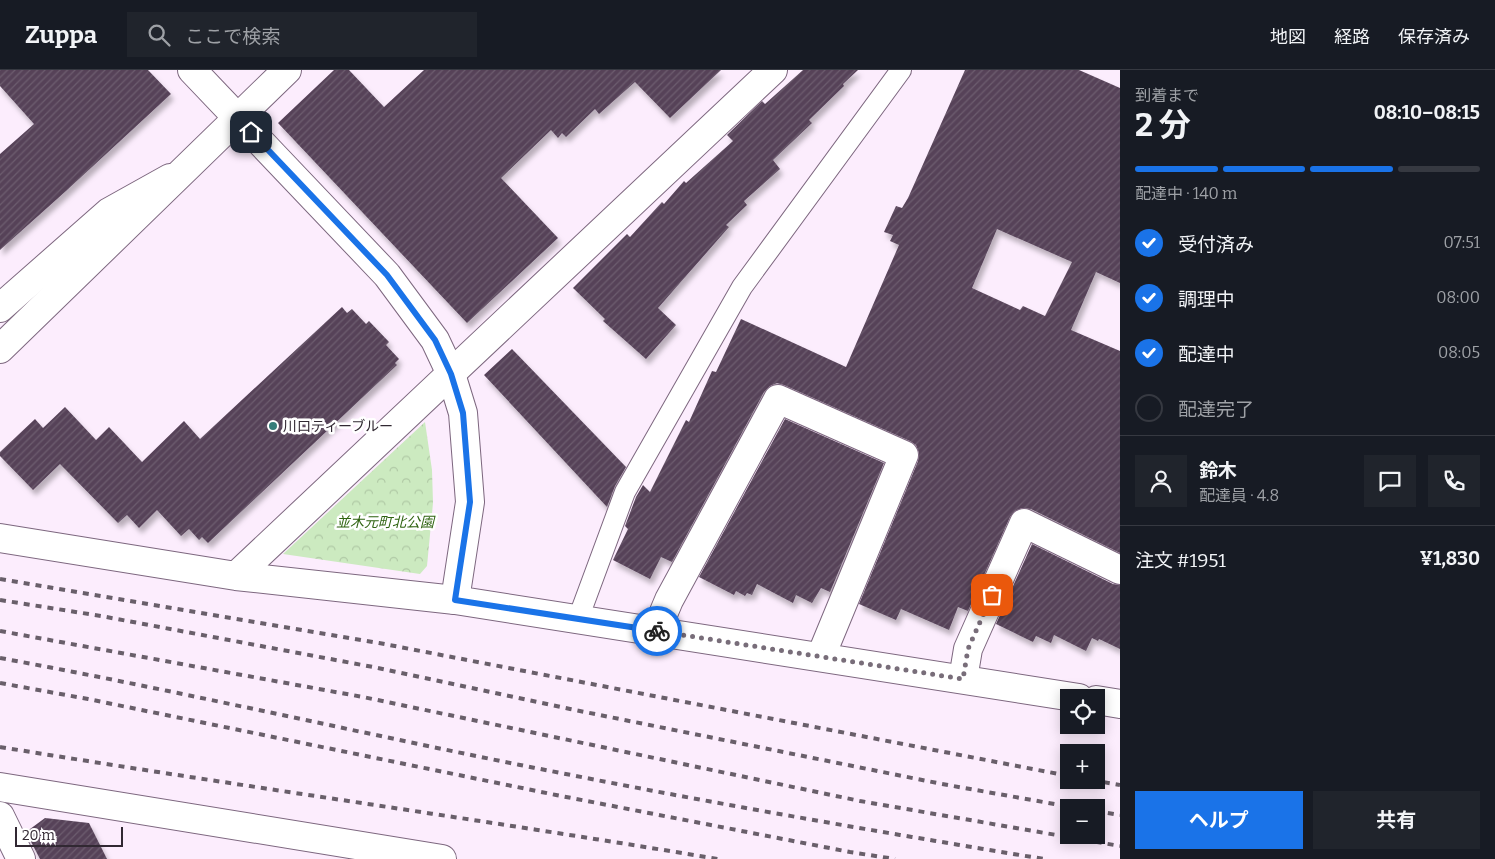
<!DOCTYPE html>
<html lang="ja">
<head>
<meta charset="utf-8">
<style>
	:root { --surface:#171b24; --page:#20242c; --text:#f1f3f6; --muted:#9ea1a6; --line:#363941; --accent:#1a73e8 }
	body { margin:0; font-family:Bitter,"Noto Sans JP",serif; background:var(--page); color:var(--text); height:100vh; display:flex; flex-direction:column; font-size:19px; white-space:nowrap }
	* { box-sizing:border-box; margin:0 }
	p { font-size:16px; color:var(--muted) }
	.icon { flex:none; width:28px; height:28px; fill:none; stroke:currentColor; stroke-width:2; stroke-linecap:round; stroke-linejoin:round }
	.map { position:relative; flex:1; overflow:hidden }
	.details { display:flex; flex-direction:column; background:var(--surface); width:375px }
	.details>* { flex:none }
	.fabs { position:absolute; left:1060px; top:619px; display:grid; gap:10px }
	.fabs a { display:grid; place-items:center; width:45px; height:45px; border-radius:0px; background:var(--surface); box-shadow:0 2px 12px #0003; font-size:25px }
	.scale { position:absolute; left:15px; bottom:12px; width:108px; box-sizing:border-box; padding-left:5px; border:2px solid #312832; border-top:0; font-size:14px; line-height:18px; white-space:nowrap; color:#312832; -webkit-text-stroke:4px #fff; paint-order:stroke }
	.pin { position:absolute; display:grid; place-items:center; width:42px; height:42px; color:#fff; margin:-21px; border-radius:10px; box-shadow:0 2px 8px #0006 }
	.courier { position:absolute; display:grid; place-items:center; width:50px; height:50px; margin:-25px; border:4px solid #1a73e8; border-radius:50%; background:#fff; color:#222; box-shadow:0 1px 6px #0007 }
	.headline em { font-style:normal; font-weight:700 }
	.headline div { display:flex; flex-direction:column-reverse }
	.headline { display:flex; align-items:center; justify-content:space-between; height:85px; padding:0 15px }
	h1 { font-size:32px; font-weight:700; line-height:38px }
	.bar { display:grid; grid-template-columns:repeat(4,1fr); gap:8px 5px; align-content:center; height:60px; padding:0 15px }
	.bar i { height:6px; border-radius:4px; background:var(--line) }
	.bar .active { background:var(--accent) }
	.bar p { grid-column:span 4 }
	.line { display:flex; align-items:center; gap:12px; padding:0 15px; border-top:1px solid var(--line) }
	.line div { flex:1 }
	.round { display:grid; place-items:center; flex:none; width:52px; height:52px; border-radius:0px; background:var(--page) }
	ol { padding:0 15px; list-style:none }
	li { display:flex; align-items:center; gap:15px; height:55px }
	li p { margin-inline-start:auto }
	li .icon { padding:5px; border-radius:50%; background:var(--accent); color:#fff; stroke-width:4 }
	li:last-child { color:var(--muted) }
	li i { width:28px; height:28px; border:2px solid var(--line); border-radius:50% }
	.cta { display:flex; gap:10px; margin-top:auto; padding:10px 15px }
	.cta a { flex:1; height:58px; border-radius:0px; background:var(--accent); color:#fff; font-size:20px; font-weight:700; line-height:58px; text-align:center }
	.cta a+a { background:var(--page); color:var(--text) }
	header { display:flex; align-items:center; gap:30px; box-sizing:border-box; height:70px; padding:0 25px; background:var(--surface); border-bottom:1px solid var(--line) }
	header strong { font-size:24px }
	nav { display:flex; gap:28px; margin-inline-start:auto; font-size:18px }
	.search { width:350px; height:45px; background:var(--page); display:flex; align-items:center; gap:12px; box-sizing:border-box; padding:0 18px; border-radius:0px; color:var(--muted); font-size:19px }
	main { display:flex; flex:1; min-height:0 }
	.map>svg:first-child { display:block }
	.forest { fill:url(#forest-crowns) }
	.building { fill:url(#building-hatch); fill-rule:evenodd; filter:url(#shadow) }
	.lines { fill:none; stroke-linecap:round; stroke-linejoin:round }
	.service-casing { stroke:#7d677f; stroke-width:22 }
	.minor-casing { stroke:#7d677f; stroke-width:30 }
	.tertiary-casing { stroke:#7d677f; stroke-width:30 }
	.service { stroke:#fff; stroke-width:20 }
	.minor { stroke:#fff; stroke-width:28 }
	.tertiary { stroke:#fff; stroke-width:28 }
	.rail { stroke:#695f6a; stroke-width:4; stroke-dasharray:6 6; stroke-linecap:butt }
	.done { stroke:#786d79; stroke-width:5; stroke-dasharray:0 9 }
	.route { stroke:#1a73e8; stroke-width:6 }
	.poi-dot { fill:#357d7a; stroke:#fff; stroke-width:2 }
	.labels { text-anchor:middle; stroke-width:5; stroke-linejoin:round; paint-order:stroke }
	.poi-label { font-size:14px; fill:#312832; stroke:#fff; text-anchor:start }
	.park-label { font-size:14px; font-style:italic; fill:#2f6311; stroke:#fff }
</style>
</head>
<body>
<header>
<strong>Zuppa</strong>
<div class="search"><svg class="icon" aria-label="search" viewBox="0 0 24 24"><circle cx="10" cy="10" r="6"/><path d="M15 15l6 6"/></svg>ここで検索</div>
<nav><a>地図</a><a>経路</a><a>保存済み</a></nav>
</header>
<main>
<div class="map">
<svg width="1120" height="789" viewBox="0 0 1120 789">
	<defs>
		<pattern id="forest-crowns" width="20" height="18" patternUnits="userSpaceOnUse" patternTransform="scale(1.25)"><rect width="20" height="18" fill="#cceac0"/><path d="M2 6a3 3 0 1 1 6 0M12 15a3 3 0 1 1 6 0" fill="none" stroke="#b0c9a5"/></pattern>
		<pattern id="building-hatch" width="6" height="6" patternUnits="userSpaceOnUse" patternTransform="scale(1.25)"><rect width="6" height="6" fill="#574359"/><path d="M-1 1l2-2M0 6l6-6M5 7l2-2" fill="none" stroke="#6c5c6e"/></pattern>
		<filter id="shadow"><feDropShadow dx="3" dy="5.5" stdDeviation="2.5" flood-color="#0004"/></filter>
	</defs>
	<rect width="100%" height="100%" fill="#fcedfd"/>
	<path class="forest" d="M 425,352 L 432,400 L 433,433 L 427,496 L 420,504 L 283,484 Z"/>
	<path class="building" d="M 0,0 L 148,0 L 171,24 L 66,121 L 0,180 L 0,84 L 34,54 L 0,16 Z
		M 334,0 L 349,0 L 384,37 L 424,0 L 721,0 L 670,48 L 635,12 L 599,44 L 595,39 L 566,67 L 562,63 L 558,68 L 551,60 L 501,108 L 558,168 L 467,253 L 278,53 Z
		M 803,0 L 858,0 L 843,14 L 844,16 L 809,50 L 812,53 L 773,90 L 780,99 L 744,131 L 747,135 L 726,155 L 729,157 L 658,238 L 676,255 L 646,289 L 603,251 L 605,249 L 573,218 L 627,164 L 630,167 L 662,132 L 664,134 L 684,111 L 686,113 L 733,71 L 727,65 L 762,31 L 765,34 Z
		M 965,0 L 1079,0 L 1120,18 L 1120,213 L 1096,202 L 1071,260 L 1120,281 L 1120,483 L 1031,439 L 1022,438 L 1015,441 L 1010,447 L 968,541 L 958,537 L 949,560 L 901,539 L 896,550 L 859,534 L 918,391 L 919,383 L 916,375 L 910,371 L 784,315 L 777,313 L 770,316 L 764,322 L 672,492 L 661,487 L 650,509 L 613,490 L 628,459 L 625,456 L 636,427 L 643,415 L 650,422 L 686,350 L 689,352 L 712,301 L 716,302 L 741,249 L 846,297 L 899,175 L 890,171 L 893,165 L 884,162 L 896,136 L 902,138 L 908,128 ZM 997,159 L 1072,192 L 1045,246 L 1023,236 L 1020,240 L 972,218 Z
		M 342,237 L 347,243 L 352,239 L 366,254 L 369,251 L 389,272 L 386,275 L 399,289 L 395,293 L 397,295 L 208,473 L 202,467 L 199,470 L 189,459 L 181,466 L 157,440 L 139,458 L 127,445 L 118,453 L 60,394 L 33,420 L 0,386 L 0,382 L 35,349 L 43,358 L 65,337 L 96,370 L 109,357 L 142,392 L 184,351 L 200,369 Z
		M 512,279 L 626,397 L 615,416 L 607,437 L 484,305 Z
		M 785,349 L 884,393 L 830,522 L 821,518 L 812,533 L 796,525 L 793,533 L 757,514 L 752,525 L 747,523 L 745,526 L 736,521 L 734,525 L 699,507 Z
		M 1032,474 L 1113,514 L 1120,515 L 1120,579 L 1099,569 L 1098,571 L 1092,568 L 1086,581 L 1054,565 L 1051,573 L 1036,566 L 1033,572 L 996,554 Z
		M 45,748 L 89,753 L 107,789 L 40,789 L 26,762 Z"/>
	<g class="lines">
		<defs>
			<path id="service" d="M 578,549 L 625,422 L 742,217 L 901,0"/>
			<path id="minor" d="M 0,238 L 109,142 L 170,108
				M 0,468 L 236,506 L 455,530
				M 236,506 L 773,0
				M 656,561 L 669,530 L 778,329 L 904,385 L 821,586
				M 963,609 L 968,579 L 1024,453 L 1120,500
				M 0,717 L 442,789
				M 0,746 L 21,789"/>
			<path id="tertiary" d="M 192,0 L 387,205 L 435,270 L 451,304 L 463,343 L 470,432 L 455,530 L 1079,628
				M 0,279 L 287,0
				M 1096,630 L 1120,634"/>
		</defs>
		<use href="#service" class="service-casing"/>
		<use href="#minor" class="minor-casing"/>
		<use href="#tertiary" class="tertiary-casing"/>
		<use href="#service" class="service"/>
		<use href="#minor" class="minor"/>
		<use href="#tertiary" class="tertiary"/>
		<path class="rail" d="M 0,509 L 379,573 L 1069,706
			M 0,530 L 101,546 L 373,597 L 570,639 L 942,714 L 1077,738
			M 0,561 L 363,627 L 860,731 L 1120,776
			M 0,588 C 191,623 380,668 571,705 C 728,736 886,763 1044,789
			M 0,613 L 88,629 L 556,725 L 850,782 L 895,789
			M 0,677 C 239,716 479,749 718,789
			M 1092,710 L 1120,715
			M 1096,741 L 1120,745"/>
	</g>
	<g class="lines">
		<path class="done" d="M 657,561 L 963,609 L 968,579 L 992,525"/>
		<path class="route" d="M 251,62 L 387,205 L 435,270 L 451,304 L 463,343 L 470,432 L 455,530 L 657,561"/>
	</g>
	<circle class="poi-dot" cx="273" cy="356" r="5"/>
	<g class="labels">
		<g class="poi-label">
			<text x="283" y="361">川口ティーブルー</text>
		</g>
		<g class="park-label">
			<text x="385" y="457">並木元町北公園</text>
		</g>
	</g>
</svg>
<div class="fabs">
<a><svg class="icon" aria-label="locate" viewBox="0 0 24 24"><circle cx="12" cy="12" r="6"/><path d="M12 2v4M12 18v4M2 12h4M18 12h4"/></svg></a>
<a>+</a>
<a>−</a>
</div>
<div class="scale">20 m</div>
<div class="pin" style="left:992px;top:525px;background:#ea580c"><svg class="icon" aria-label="bag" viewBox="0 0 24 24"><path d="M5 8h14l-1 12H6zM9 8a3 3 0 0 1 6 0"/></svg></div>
<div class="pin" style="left:251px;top:62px;background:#1f2937"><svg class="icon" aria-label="home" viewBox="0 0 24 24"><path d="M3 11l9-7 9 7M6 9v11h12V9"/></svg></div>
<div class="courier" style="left:657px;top:561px"><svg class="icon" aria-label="bike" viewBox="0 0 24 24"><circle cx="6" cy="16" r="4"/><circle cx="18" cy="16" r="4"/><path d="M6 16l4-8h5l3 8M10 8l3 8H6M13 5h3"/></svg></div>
</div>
<section class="details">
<div class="headline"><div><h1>2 分</h1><p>到着まで</p></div><em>08:10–08:15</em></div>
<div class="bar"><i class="active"></i><i class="active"></i><i class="active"></i><i></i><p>配達中 · 140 m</p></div>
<ol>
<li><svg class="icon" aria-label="check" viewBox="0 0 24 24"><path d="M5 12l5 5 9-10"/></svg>受付済み<p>07:51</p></li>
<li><svg class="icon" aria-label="check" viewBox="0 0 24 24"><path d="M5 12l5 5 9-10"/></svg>調理中<p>08:00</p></li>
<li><svg class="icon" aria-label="check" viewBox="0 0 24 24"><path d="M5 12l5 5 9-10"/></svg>配達中<p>08:05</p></li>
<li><i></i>配達完了</li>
</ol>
<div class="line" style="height:90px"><a class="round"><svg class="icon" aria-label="person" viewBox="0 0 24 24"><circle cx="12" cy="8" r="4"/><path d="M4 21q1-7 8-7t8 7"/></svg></a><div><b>鈴木</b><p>配達員 · 4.8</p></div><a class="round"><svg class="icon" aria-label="chat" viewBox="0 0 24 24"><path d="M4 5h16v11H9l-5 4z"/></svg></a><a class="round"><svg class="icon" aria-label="phone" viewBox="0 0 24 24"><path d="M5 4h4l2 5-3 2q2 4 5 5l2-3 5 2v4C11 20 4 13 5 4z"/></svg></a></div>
<div class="line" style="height:65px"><div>注文 #1951</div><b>¥1,830</b></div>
<div class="cta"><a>ヘルプ</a><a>共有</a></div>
</section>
</main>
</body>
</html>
